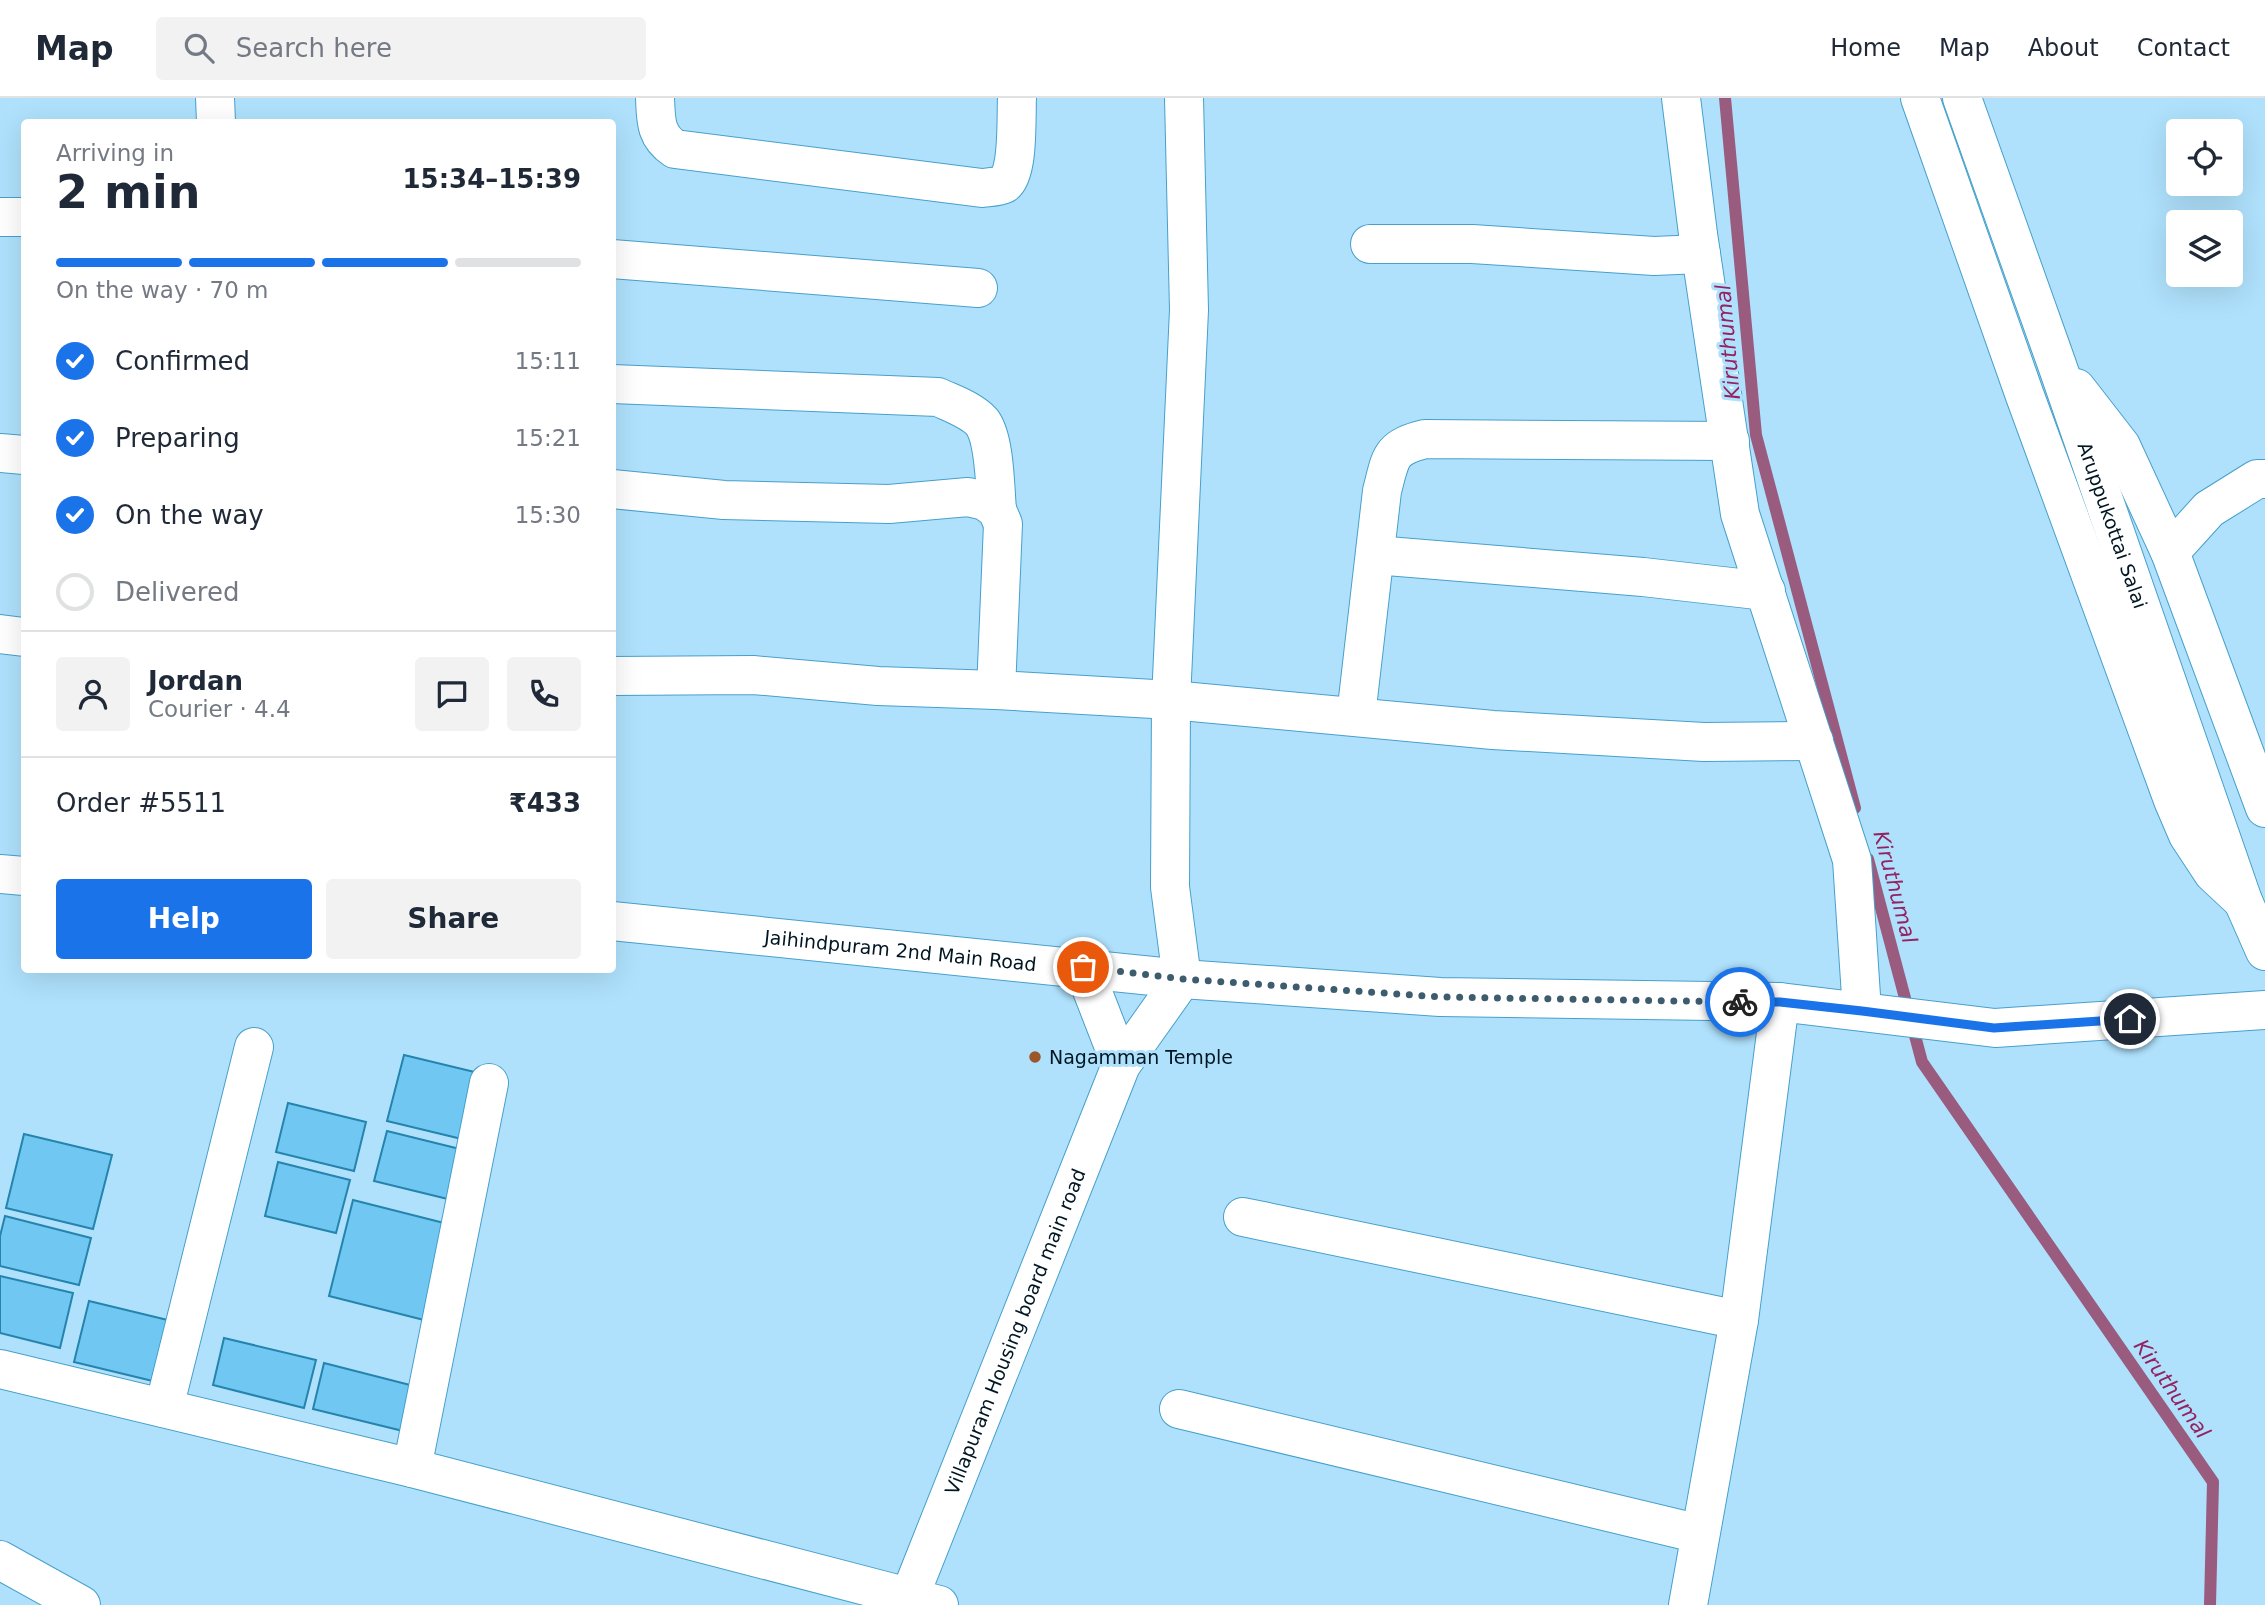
<!DOCTYPE html>
<html lang="en">
<head>
<meta charset="utf-8">
<style>
	:root { --surface:#fff; --page:#f2f2f3; --text:#1f2937; --muted:#747a83; --line:#e0e1e3; --accent:#1a73e8 }
	body { margin:0; font-family:"DejaVu Sans",sans-serif; background:var(--page); color:var(--text); height:100vh; display:flex; flex-direction:column; font-size:26px; white-space:nowrap }
	* { box-sizing:border-box; margin:0 }
	p { font-size:23px; color:var(--muted) }
	.icon { flex:none; width:38px; height:38px; fill:none; stroke:currentColor; stroke-width:2; stroke-linecap:round; stroke-linejoin:round }
	.map { position:relative; flex:1; overflow:hidden }
	.sheet { position:absolute; left:21px; top:21px; width:595px; height:854px; display:flex; flex-direction:column; background:var(--surface); border-radius:7px; box-shadow:0 7px 28px #0002 }
	.sheet>* { flex:none }
	.fabs { position:absolute; left:2166px; top:21px; display:grid; gap:14px }
	.fabs a { display:grid; place-items:center; width:77px; height:77px; border-radius:7px; background:var(--surface); box-shadow:0 7px 28px #0002; font-size:35px }
	.pin { position:absolute; display:grid; place-items:center; width:60px; height:60px; color:#fff; margin:-30px; border:4px solid #fff; border-radius:50%; box-shadow:0 2px 7px #0007 }
	.courier { position:absolute; display:grid; place-items:center; width:70px; height:70px; margin:-35px; border:5px solid #1a73e8; border-radius:50%; background:#fff; color:#222; box-shadow:0 2px 9px #0007 }
	.overview em { font-style:normal; font-weight:600 }
	.overview div { display:flex; flex-direction:column-reverse }
	.overview { display:flex; align-items:center; justify-content:space-between; height:119px; padding:0 35px }
	h1 { font-size:46px; font-weight:600; line-height:52px }
	.bar { display:grid; grid-template-columns:repeat(4,1fr); gap:10px 7px; align-content:center; height:84px; padding:0 35px }
	.bar i { height:9px; border-radius:5px; background:var(--line) }
	.bar .on { background:var(--accent) }
	.bar p { grid-column:span 4 }
	.line { display:flex; align-items:center; gap:18px; padding:0 35px; border-top:2px solid var(--line) }
	.line div { flex:1 }
	.round { display:grid; place-items:center; flex:none; width:74px; height:74px; border-radius:7px; background:var(--page) }
	ol { padding:0 35px; list-style:none }
	li { display:flex; align-items:center; gap:21px; height:77px }
	li p { margin-inline-start:auto }
	li .icon { padding:7px; border-radius:50%; background:var(--accent); color:#fff; stroke-width:4 }
	li:last-child { color:var(--muted) }
	li i { width:38px; height:38px; border:4px solid var(--line); border-radius:50% }
	.action { display:flex; gap:14px; margin-top:auto; padding:14px 35px }
	.action a { flex:1; height:80px; border-radius:7px; background:var(--accent); color:#fff; font-size:28px; font-weight:600; line-height:80px; text-align:center }
	.action a+a { background:var(--page); color:var(--text) }
	header { display:flex; align-items:center; gap:42px; box-sizing:border-box; height:98px; padding:0 35px; background:var(--surface); border-bottom:2px solid var(--line) }
	header strong { font-size:33px }
	nav { display:flex; gap:38px; margin-inline-start:auto; font-size:24px }
	.search { width:490px; height:63px; background:var(--page); display:flex; align-items:center; gap:18px; box-sizing:border-box; padding:0 24px; border-radius:7px; color:var(--muted); font-size:26px }
	.map>svg:first-child { display:block }
	.lines { fill:none; stroke-linecap:round; stroke-linejoin:round }
	.stream { stroke:#995c7f; stroke-width:12 }
	.building { fill:#70c7f2; stroke:#2584ad; stroke-width:2 }
	.minor-casing { stroke:#47a0cb; stroke-width:40 }
	.major-casing { stroke:#47a0cb; stroke-width:40 }
	.minor { stroke:#fff; stroke-width:38 }
	.major { stroke:#fff; stroke-width:38 }
	.done { stroke:#3d5d6f; stroke-width:7; stroke-dasharray:0 12.6 }
	.route { stroke:#1a73e8; stroke-width:9 }
	.poi-dot { fill:#9b5729; stroke:#afe1fc; stroke-width:2.5 }
	.labels { text-anchor:middle; stroke-width:6; stroke-linejoin:round; paint-order:stroke }
	.street-label { font-size:19px; fill:#001623; stroke:#afe1fc }
	.poi-label { font-size:19px; fill:#001623; stroke:#afe1fc; text-anchor:start }
	.water-label { font-size:21px; font-style:italic; fill:#942260; stroke:#afe1fc }
</style>
</head>
<body>
<header>
<strong>Map</strong>
<div class="search"><svg class="icon" aria-label="search" viewBox="0 0 24 24"><circle cx="10" cy="10" r="6"/><path d="M15 15l6 6"/></svg>Search here</div>
<nav><a>Home</a><a>Map</a><a>About</a><a>Contact</a></nav>
</header>
<div class="map">
<svg width="2265" height="1507" viewBox="0 0 2265 1507">
	<rect width="100%" height="100%" fill="#afe1fc"/>
	<g class="lines">
		<path class="stream" d="M 1725,0 L 1756,337 L 1855,710
			M 1868,761 L 1922,964 L 2213,1384 L 2210,1507"/>
	</g>
	<path class="building" d="M 404,957 L 487,977 L 470,1043 L 387,1023 Z
		M 288,1005 L 366,1024 L 354,1073 L 276,1054 Z
		M 387,1033 L 468,1053 L 456,1103 L 374,1083 Z
		M 24,1036 L 112,1057 L 93,1131 L 6,1110 Z
		M 278,1064 L 350,1082 L 336,1135 L 265,1118 Z
		M 353,1102 L 448,1126 L 424,1222 L 329,1198 Z
		M 5,1118 L 91,1140 L 79,1187 L 0,1168 L 0,1138 Z
		M 0,1178 L 73,1195 L 60,1250 L 0,1235 Z
		M 89,1203 L 176,1224 L 161,1285 L 74,1264 Z
		M 224,1240 L 316,1262 L 304,1310 L 213,1287 Z
		M 324,1265 L 414,1288 L 403,1333 L 313,1311 Z"/>
	<g class="lines">
		<defs>
			<g id="minor">
				<path d="M 215,0 L 216,24"/>
				<path d="M 655,0 C 656,22 655,38 675,51 L 982,90 C 989,89 998,89 1004,86 C 1019,77 1016,17 1017,0"/>
				<path d="M 1681,0 L 1698,136 L 1740,416 L 1852,762 L 1862,913"/>
				<path d="M 1920,0 L 2025,298 L 2173,702 L 2188,737 L 2213,775 L 2243,803"/>
				<path d="M 0,119 L 24,119"/>
				<path d="M 1370,146 L 1472,146 L 1654,158 L 1701,156"/>
				<path d="M 612,161 L 978,190"/>
				<path d="M 612,286 L 938,299 C 953,306 971,312 982,324 C 995,341 995,390 997,412"/>
				<path d="M 0,355 L 24,357"/>
				<path d="M 612,391 L 724,402 L 889,406 L 968,399 L 985,403 L 997,412 L 1003,426 L 996,592"/>
				<path d="M 2170,454 L 2209,411 L 2257,381 L 2265,381"/>
				<path d="M 1375,457 L 1643,479 L 1766,493"/>
				<path d="M 0,536 L 24,539"/>
				<path d="M 612,578 L 753,577 L 878,588 L 996,592 L 1171,602 L 1493,632 L 1704,644 L 1814,643"/>
				<path d="M 1356,618 L 1382,393 C 1391,359 1389,350 1425,341 L 1730,343"/>
				<path d="M 0,776 L 24,778"/>
				<path id="s1" d="M 612,823 L 1182,881 L 1440,899 L 1780,904 L 1995,930 L 2265,912"/>
				<path d="M 1083,869 L 1121,967"/>
				<path d="M 1243,1119 L 1739,1222"/>
				<path d="M 0,1271 L 412,1370 L 939,1507"/>
				<path d="M 164,1310 L 254,949"/>
				<path d="M 1179,1311 L 1700,1436"/>
				<path d="M 412,1370 L 489,985"/>
				<path d="M 0,1462 L 81,1507"/>
				<path id="s2" d="M 903,1507 L 909,1500 L 1121,967 L 1182,881 L 1170,789 L 1171,602 L 1189,212 L 1184,0"/>
				<path d="M 1688,1507 L 1739,1222 L 1780,904"/>
			</g>
			<g id="major">
				<path id="s3" d="M 1962,0 L 2056,264 L 2243,803 L 2265,853"/>
				<path d="M 2076,290 L 2121,348 L 2170,454 L 2265,710"/>
			</g>
		</defs>
		<use href="#minor" class="minor-casing"/>
		<use href="#major" class="major-casing"/>
		<use href="#minor" class="minor"/>
		<use href="#major" class="major"/>
	</g>
	<g class="lines">
		<path class="done" d="M 1083,869 L 1182,881 L 1440,899 L 1740,904"/>
		<path class="route" d="M 1740,904 L 1780,904 L 1862,913 L 1994,930 L 2130,921"/>
	</g>
	<circle class="poi-dot" cx="1035" cy="959" r="7"/>
	<g class="labels">
		<g class="street-label">
			<text dy="7" stroke="none"><textPath href="#s3" startOffset="453">Aruppukottai Salai</textPath></text>
			<text dy="7" stroke="none"><textPath href="#s1" startOffset="290">Jaihindpuram 2nd Main Road</textPath></text>
			<text dy="7" stroke="none"><textPath href="#s2" startOffset="296">Villapuram Housing board main road</textPath></text>
		</g>
		<g class="poi-label">
			<text x="1049" y="966">Nagamman Temple</text>
		</g>
		<g class="water-label">
			<text transform="translate(1728 244) rotate(-95)" y="7">Kiruthumal</text>
			<text transform="translate(1895 789) rotate(75)" y="7">Kiruthumal</text>
			<text transform="translate(2172 1291) rotate(55)" y="7">Kiruthumal</text>
		</g>
	</g>
</svg>
<div class="fabs">
<a><svg class="icon" aria-label="locate" viewBox="0 0 24 24"><circle cx="12" cy="12" r="6"/><path d="M12 2v4M12 18v4M2 12h4M18 12h4"/></svg></a>
<a><svg class="icon" aria-label="layers" viewBox="0 0 24 24"><path d="M12 4l9 5-9 5-9-5zM3 14l9 5 9-5"/></svg></a>
</div>
<div class="pin" style="left:1083px;top:869px;background:#ea580c"><svg class="icon" aria-label="bag" viewBox="0 0 24 24"><path d="M5 8h14l-1 12H6zM9 8a3 3 0 0 1 6 0"/></svg></div>
<div class="pin" style="left:2130px;top:921px;background:#1f2937"><svg class="icon" aria-label="home" viewBox="0 0 24 24"><path d="M3 11l9-7 9 7M6 9v11h12V9"/></svg></div>
<div class="courier" style="left:1740px;top:904px"><svg class="icon" aria-label="bike" viewBox="0 0 24 24"><circle cx="6" cy="16" r="4"/><circle cx="18" cy="16" r="4"/><path d="M6 16l4-8h5l3 8M10 8l3 8H6M13 5h3"/></svg></div>
<section class="sheet">
<div class="overview"><div><h1>2 min</h1><p>Arriving in</p></div><em>15:34–15:39</em></div>
<div class="bar"><i class="on"></i><i class="on"></i><i class="on"></i><i></i><p>On the way · 70 m</p></div>
<ol>
<li><svg class="icon" aria-label="check" viewBox="0 0 24 24"><path d="M5 12l5 5 9-10"/></svg>Confirmed<p>15:11</p></li>
<li><svg class="icon" aria-label="check" viewBox="0 0 24 24"><path d="M5 12l5 5 9-10"/></svg>Preparing<p>15:21</p></li>
<li><svg class="icon" aria-label="check" viewBox="0 0 24 24"><path d="M5 12l5 5 9-10"/></svg>On the way<p>15:30</p></li>
<li><i></i>Delivered</li>
</ol>
<div class="line" style="height:126px"><a class="round"><svg class="icon" aria-label="person" viewBox="0 0 24 24"><circle cx="12" cy="8" r="4"/><path d="M4 21q1-7 8-7t8 7"/></svg></a><div><b>Jordan</b><p>Courier · 4.4</p></div><a class="round"><svg class="icon" aria-label="chat" viewBox="0 0 24 24"><path d="M4 5h16v11H9l-5 4z"/></svg></a><a class="round"><svg class="icon" aria-label="phone" viewBox="0 0 24 24"><path d="M5 4h4l2 5-3 2q2 4 5 5l2-3 5 2v4C11 20 4 13 5 4z"/></svg></a></div>
<div class="line" style="height:91px"><div>Order #5511</div><b>₹433</b></div>
<div class="action"><a>Help</a><a>Share</a></div>
</section>
</div>
</body>
</html>
